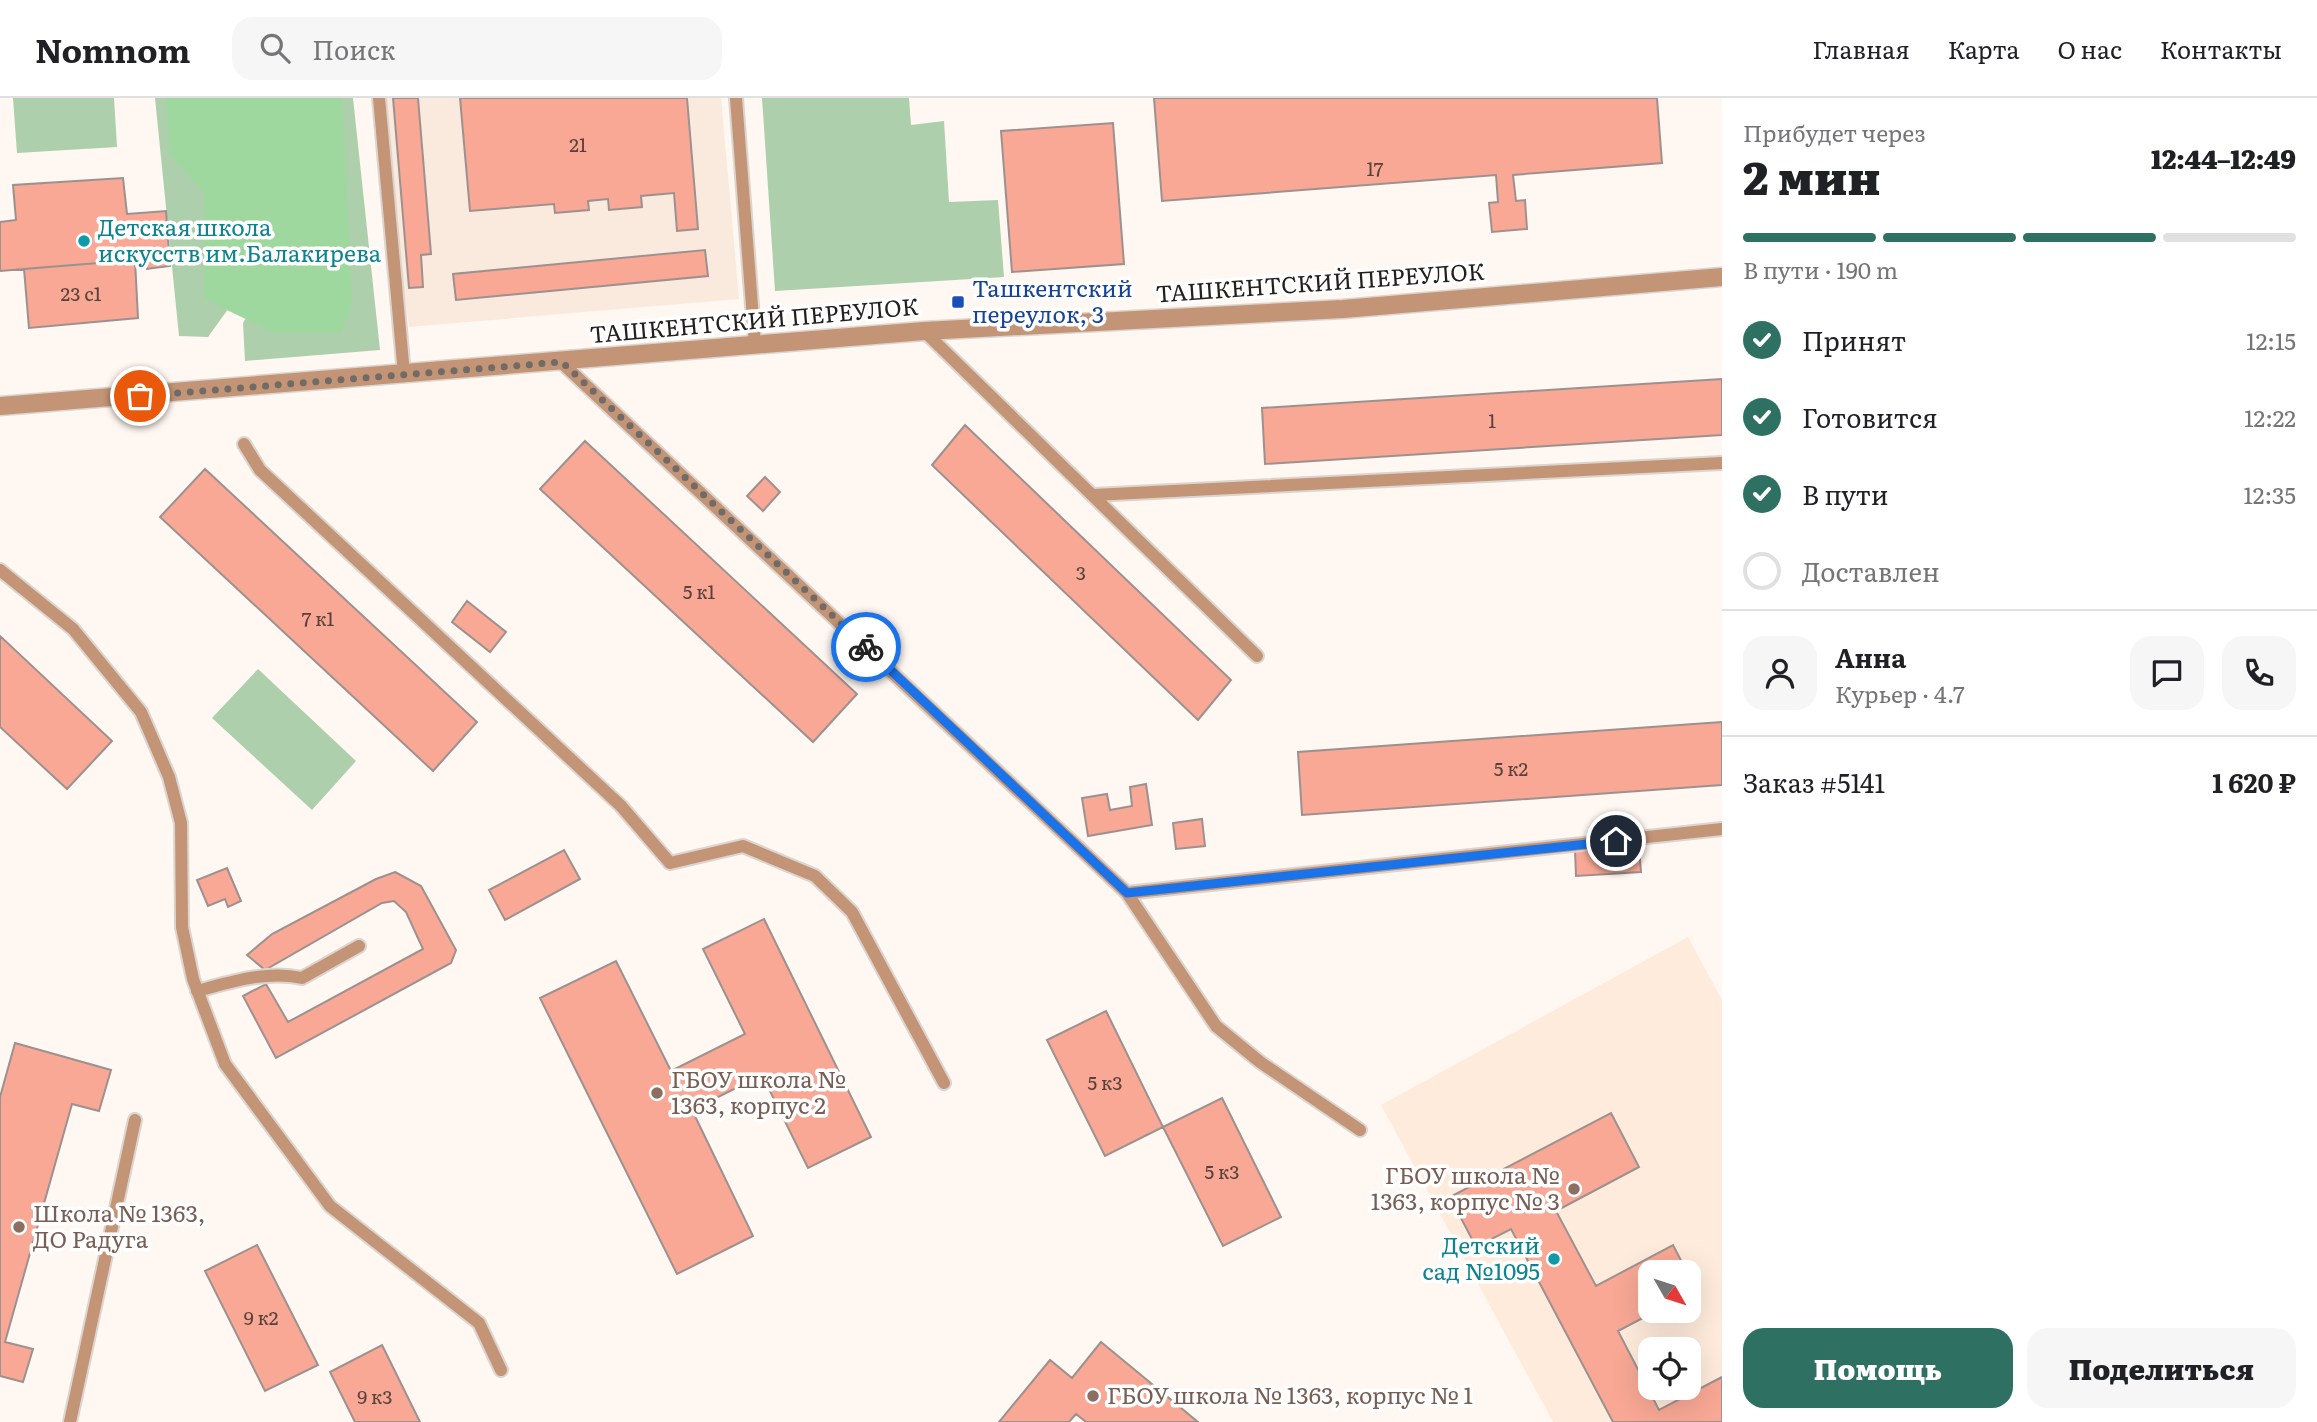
<!DOCTYPE html>
<html lang="ru">
<head>
<meta charset="utf-8">
<style>
	:root { --surface:#fff; --page:#f6f6f6; --text:#202124; --muted:#757577; --line:#e0e0e0; --accent:#2e7163 }
	body { margin:0; font-family:Literata,serif; background:var(--page); color:var(--text); height:100vh; display:flex; flex-direction:column; font-size:26px; white-space:nowrap }
	* { box-sizing:border-box; margin:0 }
	p { font-size:23px; color:var(--muted) }
	.icon { flex:none; width:38px; height:38px; fill:none; stroke:currentColor; stroke-width:2; stroke-linecap:round; stroke-linejoin:round }
	.map { position:relative; flex:1; overflow:hidden }
	.side { display:flex; flex-direction:column; background:var(--surface); width:595px }
	.side>* { flex:none }
	.needle { width:46px; rotate:129deg }
	.fabs { position:absolute; left:1638px; top:1162px; display:grid; gap:14px }
	.fabs a { display:grid; place-items:center; width:63px; height:63px; border-radius:14px; background:var(--surface); box-shadow:0 7px 28px #0002; font-size:35px }
	.pin { position:absolute; display:grid; place-items:center; width:60px; height:60px; color:#fff; margin:-30px; border:4px solid #fff; border-radius:50%; box-shadow:0 2px 7px #0007 }
	.courier { position:absolute; display:grid; place-items:center; width:70px; height:70px; margin:-35px; border:5px solid #1a73e8; border-radius:50%; background:#fff; color:#222; box-shadow:0 2px 9px #0007 }
	.head em { font-style:normal; font-weight:800 }
	.head div { display:flex; flex-direction:column-reverse }
	.head { display:flex; align-items:center; justify-content:space-between; height:119px; padding:0 21px }
	h1 { font-size:46px; font-weight:800; line-height:52px }
	.bar { display:grid; grid-template-columns:repeat(4,1fr); gap:10px 7px; align-content:center; height:84px; padding:0 21px }
	.bar i { height:9px; border-radius:5px; background:var(--line) }
	.bar .current { background:var(--accent) }
	.bar p { grid-column:span 4 }
	.line { display:flex; align-items:center; gap:18px; padding:0 21px; border-top:2px solid var(--line) }
	.line div { flex:1 }
	.round { display:grid; place-items:center; flex:none; width:74px; height:74px; border-radius:21px; background:var(--page) }
	ol { padding:0 21px; list-style:none }
	li { display:flex; align-items:center; gap:21px; height:77px }
	li p { margin-inline-start:auto }
	li .icon { padding:7px; border-radius:50%; background:var(--accent); color:#fff; stroke-width:4 }
	li:last-child { color:var(--muted) }
	li i { width:38px; height:38px; border:4px solid var(--line); border-radius:50% }
	.action { display:flex; gap:14px; margin-top:auto; padding:14px 21px }
	.action a { flex:1; height:80px; border-radius:21px; background:var(--accent); color:#fff; font-size:28px; font-weight:800; line-height:80px; text-align:center }
	.action a+a { background:var(--page); color:var(--text) }
	header { display:flex; align-items:center; gap:42px; box-sizing:border-box; height:98px; padding:0 35px; background:var(--surface); border-bottom:2px solid var(--line) }
	header strong { font-size:33px }
	nav { display:flex; gap:38px; margin-inline-start:auto; font-size:24px }
	.search { width:490px; height:63px; background:var(--page); display:flex; align-items:center; gap:18px; box-sizing:border-box; padding:0 24px; border-radius:21px; color:var(--muted); font-size:26px }
	main { display:flex; flex:1; min-height:0 }
	.map>svg:first-child { display:block }
	.built { fill:#faeade }
	.education { fill:#ffebdb; fill-rule:evenodd }
	.green { fill:#adcfac }
	.forest { fill:#9fd89e }
	.building { fill:#f8a895; stroke:#9d918f; stroke-width:2 }
	.lines { fill:none; stroke-linecap:round; stroke-linejoin:round }
	.service-casing { stroke:#dcd5cf; stroke-width:16 }
	.minor-casing { stroke:#dcd5cf; stroke-width:21 }
	.service { stroke:#c39475; stroke-width:12 }
	.minor { stroke:#c39475; stroke-width:18 }
	.done { stroke:#706b67; stroke-width:7; stroke-dasharray:0 12.6 }
	.route { stroke:#1a73e8; stroke-width:9 }
	.culture-dot { fill:#0f9aa8; stroke:#fff; stroke-width:2.5 }
	.transit-dot { fill:#1a4fb4; stroke:#fff; stroke-width:2.5 }
	.education-dot { fill:#8d6e63; stroke:#fff; stroke-width:2.5 }
	.labels { text-anchor:middle; stroke-width:7; stroke-linejoin:round; paint-order:stroke }
	.number-label { font-size:19px; fill:#58423b }
	.culture-label { font-size:23px; fill:#0d838f; stroke:#fff; text-anchor:start }
	.street-label { font-size:23px; fill:#23201d; stroke:#fff }
	.transit-label { font-size:23px; fill:#164399; stroke:#fff; text-anchor:start }
	.education-label { font-size:23px; fill:#785e54; stroke:#fff; text-anchor:start }
</style>
</head>
<body>
<header>
<strong>Nomnom</strong>
<div class="search"><svg class="icon" aria-label="search" viewBox="0 0 24 24"><circle cx="10" cy="10" r="6"/><path d="M15 15l6 6"/></svg>Поиск</div>
<nav><a>Главная</a><a>Карта</a><a>О нас</a><a>Контакты</a></nav>
</header>
<main>
<div class="map">
<svg width="1722" height="1324" viewBox="0 0 1722 1324">
	<rect width="100%" height="100%" fill="#fff7f1"/>
	<path class="built" d="M 379,0 L 721,0 L 739,201 L 409,229 Z"/>
	<path class="education" d="M 1688,839 L 1722,902 L 1722,1324 L 1553,1324 L 1381,1007 ZM 1650,1174 L 1689,1174 L 1689,1213 L 1650,1213 ZM 1650,1251 L 1689,1251 L 1689,1290 L 1650,1290 Z"/>
	<path class="green" d="M 13,0 L 114,0 L 117,49 L 17,55 Z
		M 155,0 L 353,0 L 380,252 L 245,263 L 243,225 L 274,176 L 236,200 L 208,239 L 179,238 Z
		M 762,0 L 909,0 L 911,27 L 944,23 L 949,104 L 998,102 L 1004,179 L 775,193 Z
		M 258,571 L 356,663 L 312,712 L 212,620 Z"/>
	<path class="forest" d="M 166,0 L 342,0 L 352,204 L 341,235 L 275,235 L 204,201 L 204,95 L 170,57 Z"/>
	<path class="building" d="M 393,0 L 418,0 L 431,156 L 421,157 L 423,189 L 409,190 Z
		M 460,0 L 687,0 L 698,131 L 677,133 L 674,95 L 641,98 L 642,109 L 609,112 L 608,101 L 588,103 L 589,112 L 555,115 L 554,106 L 470,113 Z
		M 1154,0 L 1657,0 L 1662,65 L 1513,77 L 1516,103 L 1525,102 L 1527,131 L 1492,134 L 1489,105 L 1498,104 L 1496,77 L 1162,103 Z
		M 1113,25 L 1124,166 L 1012,174 L 1001,33 Z
		M 123,80 L 127,116 L 166,113 L 170,168 L 147,171 L 145,161 L 135,162 L 0,173 L 0,124 L 16,122 L 13,87 Z
		M 705,152 L 708,178 L 456,202 L 453,176 Z
		M 135,162 L 138,220 L 29,230 L 24,171 Z
		M 1722,281 L 1722,337 L 1265,366 L 1262,310 Z
		M 965,327 L 1231,582 L 1198,622 L 932,367 Z
		M 585,343 L 857,596 L 813,644 L 540,391 Z
		M 205,371 L 477,624 L 433,673 L 160,419 Z
		M 765,379 L 780,394 L 763,413 L 747,398 Z
		M 467,503 L 506,534 L 490,554 L 452,524 Z
		M 0,538 L 112,643 L 67,691 L 0,629 Z
		M 1722,624 L 1722,687 L 1302,717 L 1298,654 Z
		M 1146,686 L 1152,727 L 1088,738 L 1082,700 L 1107,696 L 1110,712 L 1132,708 L 1130,689 Z
		M 1202,721 L 1205,748 L 1176,751 L 1173,725 Z
		M 1639,749 L 1641,774 L 1576,778 L 1575,753 Z
		M 564,752 L 580,781 L 505,822 L 489,792 Z
		M 227,770 L 241,803 L 228,809 L 225,801 L 208,808 L 197,782 Z
		M 395,774 L 421,788 L 456,852 L 451,865 L 276,960 L 243,898 L 266,886 L 288,924 L 423,851 L 406,814 L 394,803 L 382,805 L 265,872 L 247,857 L 272,836 L 376,781 Z
		M 764,821 L 871,1039 L 808,1070 L 762,977 L 692,1012 L 753,1138 L 677,1176 L 540,900 L 616,863 L 671,973 L 745,936 L 703,851 Z
		M 1106,913 L 1163,1029 L 1105,1058 L 1047,942 Z
		M 15,945 L 111,972 L 99,1013 L 72,1006 L 5,1244 L 33,1251 L 23,1284 L 0,1278 L 0,999 Z
		M 1222,1000 L 1281,1119 L 1223,1148 L 1163,1029 Z
		M 1611,1015 L 1639,1069 L 1556,1113 L 1596,1188 L 1673,1147 L 1687,1174 L 1650,1174 L 1650,1213 L 1656,1213 L 1618,1233 L 1659,1312 L 1722,1279 L 1722,1324 L 1613,1324 L 1511,1131 L 1476,1149 L 1450,1099 Z
		M 257,1147 L 318,1267 L 265,1293 L 205,1173 Z
		M 1101,1244 L 1198,1324 L 1086,1324 L 1076,1316 L 1069,1324 L 999,1324 L 1050,1262 L 1072,1280 Z
		M 382,1247 L 420,1324 L 355,1324 L 330,1274 Z"/>
	<g class="lines">
		<defs>
			<path id="service" d="M 379,0 L 404,276
				M 736,0 L 755,247
				M 924,233 L 1257,558
				M 562,265 L 1127,795 L 1722,731
				M 244,346 L 260,372 L 621,708 L 670,765 L 743,748 L 815,778 L 852,814 L 944,985
				M 1094,397 L 1722,365
				M 0,472 L 73,531 L 141,614 L 169,679 L 181,725 L 182,829 L 193,881 L 225,966 L 330,1108 L 479,1225 L 501,1272
				M 1127,795 L 1216,928 L 1260,964 L 1360,1032
				M 197,893 C 231,884 267,872 302,880 L 359,848
				M 70,1324 L 135,1022"/>
			<path id="minor" d="M 0,308 L 924,233 L 1343,211 L 1722,179"/>
		</defs>
		<use href="#service" class="service-casing"/>
		<use href="#minor" class="minor-casing"/>
		<use href="#service" class="service"/>
		<use href="#minor" class="minor"/>
	</g>
	<g class="lines">
		<path class="done" d="M 140,298 L 562,264 L 866,549"/>
		<path class="route" d="M 866,549 L 1127,795 L 1616,743"/>
	</g>
	<g class="culture-dot">
		<circle cx="84" cy="143" r="7"/>
		<circle cx="1554" cy="1161" r="7"/>
	</g>
	<rect class="transit-dot" x="951" y="197" width="14" height="14" rx="3.5"/>
	<g class="education-dot">
		<circle cx="657" cy="995" r="7"/>
		<circle cx="1574" cy="1091" r="7"/>
		<circle cx="19" cy="1129" r="7"/>
		<circle cx="1093" cy="1298" r="7"/>
	</g>
	<g class="labels">
		<g class="number-label">
			<text x="578" y="54">21</text>
			<text x="1375" y="78">17</text>
			<text x="81" y="203">23 с1</text>
			<text x="1492" y="330">1</text>
			<text x="1081" y="482">3</text>
			<text x="699" y="501">5 к1</text>
			<text x="318" y="528">7 к1</text>
			<text x="1511" y="678">5 к2</text>
			<text x="1105" y="992">5 к3</text>
			<text x="1222" y="1081">5 к3</text>
			<text x="261" y="1227">9 к2</text>
			<text x="375" y="1306">9 к3</text>
		</g>
		<g class="culture-label">
			<text x="98" y="138">Детская школа<tspan x="98" dy="26">искусств им.Балакирева</tspan></text>
			<text x="1540" y="1156" text-anchor="end">Детский<tspan x="1540" dy="26">сад №1095</tspan></text>
		</g>
		<g class="street-label">
			<text transform="translate(1320 185) rotate(-4)" y="8">ТАШКЕНТСКИЙ ПЕРЕУЛОК</text>
			<text transform="translate(754 223) rotate(-5)" y="8">ТАШКЕНТСКИЙ ПЕРЕУЛОК</text>
		</g>
		<g class="transit-label">
			<text x="972" y="199">Ташкентский<tspan x="972" dy="26">переулок, 3</tspan></text>
		</g>
		<g class="education-label">
			<text x="671" y="990">ГБОУ школа №<tspan x="671" dy="26">1363, корпус 2</tspan></text>
			<text x="1560" y="1086" text-anchor="end">ГБОУ школа №<tspan x="1560" dy="26">1363, корпус № 3</tspan></text>
			<text x="33" y="1124">Школа № 1363,<tspan x="33" dy="26">ДО Радуга</tspan></text>
			<text x="1107" y="1306">ГБОУ школа № 1363, корпус № 1</text>
		</g>
	</g>
</svg>
<div class="fabs">
<a><svg class="needle" viewBox="-14 -14 28 28"><path d="M0-13l5 13h-10z" fill="#e53935"/><path d="M0 13l5-13h-10z" fill="#757577"/></svg></a>
<a><svg class="icon" aria-label="locate" viewBox="0 0 24 24"><circle cx="12" cy="12" r="6"/><path d="M12 2v4M12 18v4M2 12h4M18 12h4"/></svg></a>
</div>
<div class="pin" style="left:140px;top:298px;background:#ea580c"><svg class="icon" aria-label="bag" viewBox="0 0 24 24"><path d="M5 8h14l-1 12H6zM9 8a3 3 0 0 1 6 0"/></svg></div>
<div class="pin" style="left:1616px;top:743px;background:#1f2937"><svg class="icon" aria-label="home" viewBox="0 0 24 24"><path d="M3 11l9-7 9 7M6 9v11h12V9"/></svg></div>
<div class="courier" style="left:866px;top:549px"><svg class="icon" aria-label="bike" viewBox="0 0 24 24"><circle cx="6" cy="16" r="4"/><circle cx="18" cy="16" r="4"/><path d="M6 16l4-8h5l3 8M10 8l3 8H6M13 5h3"/></svg></div>
</div>
<section class="side">
<div class="head"><div><h1>2 мин</h1><p>Прибудет через</p></div><em>12:44–12:49</em></div>
<div class="bar"><i class="current"></i><i class="current"></i><i class="current"></i><i></i><p>В пути · 190 m</p></div>
<ol>
<li><svg class="icon" aria-label="check" viewBox="0 0 24 24"><path d="M5 12l5 5 9-10"/></svg>Принят<p>12:15</p></li>
<li><svg class="icon" aria-label="check" viewBox="0 0 24 24"><path d="M5 12l5 5 9-10"/></svg>Готовится<p>12:22</p></li>
<li><svg class="icon" aria-label="check" viewBox="0 0 24 24"><path d="M5 12l5 5 9-10"/></svg>В пути<p>12:35</p></li>
<li><i></i>Доставлен</li>
</ol>
<div class="line" style="height:126px"><a class="round"><svg class="icon" aria-label="person" viewBox="0 0 24 24"><circle cx="12" cy="8" r="4"/><path d="M4 21q1-7 8-7t8 7"/></svg></a><div><b>Анна</b><p>Курьер · 4.7</p></div><a class="round"><svg class="icon" aria-label="chat" viewBox="0 0 24 24"><path d="M4 5h16v11H9l-5 4z"/></svg></a><a class="round"><svg class="icon" aria-label="phone" viewBox="0 0 24 24"><path d="M5 4h4l2 5-3 2q2 4 5 5l2-3 5 2v4C11 20 4 13 5 4z"/></svg></a></div>
<div class="line" style="height:91px"><div>Заказ #5141</div><b>1 620 ₽</b></div>
<div class="action"><a>Помощь</a><a>Поделиться</a></div>
</section>
</main>
</body>
</html>
